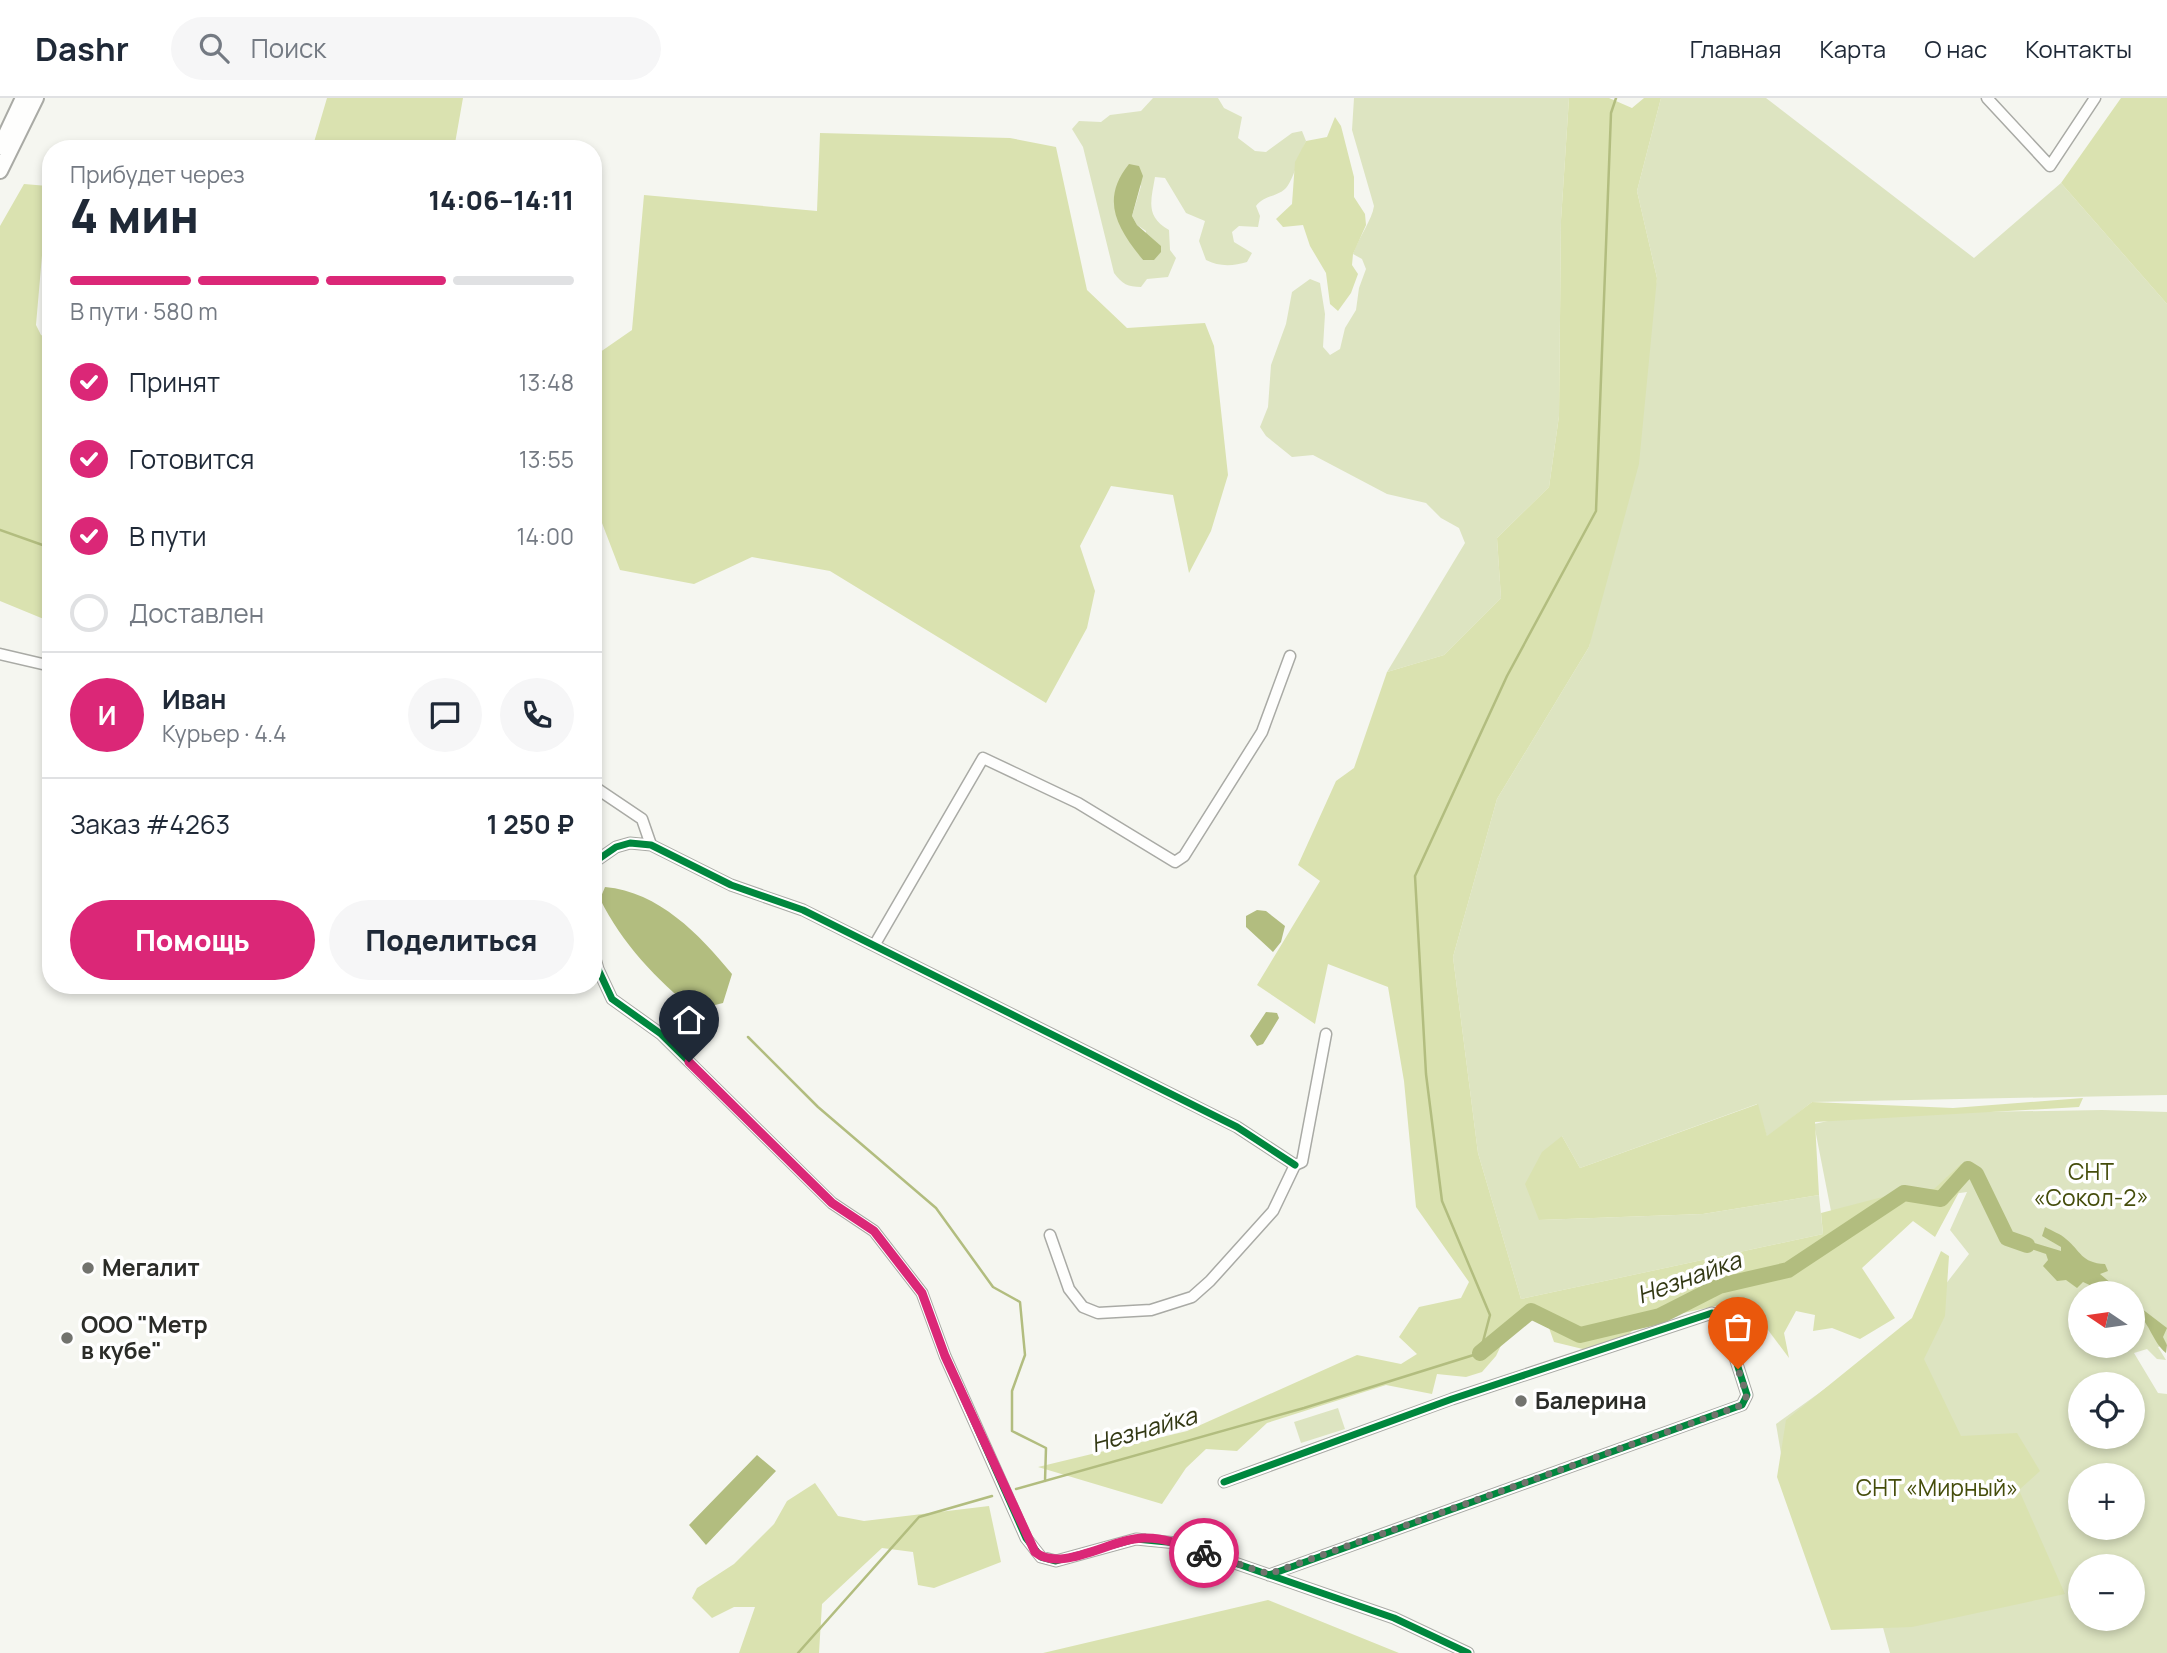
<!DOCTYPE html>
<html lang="ru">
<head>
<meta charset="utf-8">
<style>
	:root { --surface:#fff; --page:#f6f6f7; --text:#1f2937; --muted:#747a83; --line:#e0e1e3; --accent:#db2777 }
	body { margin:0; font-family:Manrope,sans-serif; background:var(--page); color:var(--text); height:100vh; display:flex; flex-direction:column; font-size:26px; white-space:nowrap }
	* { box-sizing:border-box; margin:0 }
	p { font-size:23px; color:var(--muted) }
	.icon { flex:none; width:38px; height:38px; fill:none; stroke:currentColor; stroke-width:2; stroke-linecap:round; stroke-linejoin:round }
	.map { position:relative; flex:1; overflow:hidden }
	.side { position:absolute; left:42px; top:42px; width:560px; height:854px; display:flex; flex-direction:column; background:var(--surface); border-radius:28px; box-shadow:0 4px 10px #0003 }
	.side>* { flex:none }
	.needle { width:46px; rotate:283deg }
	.fabs { position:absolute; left:2068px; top:1183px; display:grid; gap:14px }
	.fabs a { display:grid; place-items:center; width:77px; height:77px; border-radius:50%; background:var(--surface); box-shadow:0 4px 10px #0003; font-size:35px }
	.pin { position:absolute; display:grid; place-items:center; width:60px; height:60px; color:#fff; margin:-72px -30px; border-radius:50% 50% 50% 0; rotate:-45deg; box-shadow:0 0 7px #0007 }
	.pin .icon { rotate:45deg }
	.courier { position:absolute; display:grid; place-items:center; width:70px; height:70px; margin:-35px; border:5px solid #db2777; border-radius:50%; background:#fff; color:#222; box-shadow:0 2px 9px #0007 }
	.head em { font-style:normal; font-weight:800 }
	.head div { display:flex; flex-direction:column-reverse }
	.head { display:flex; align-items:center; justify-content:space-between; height:119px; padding:0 28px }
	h1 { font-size:46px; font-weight:800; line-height:52px }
	.bar { display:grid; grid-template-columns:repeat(4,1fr); gap:10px 7px; align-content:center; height:84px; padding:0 28px }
	.bar i { height:9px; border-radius:5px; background:var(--line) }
	.bar .on { background:var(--accent) }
	.bar p { grid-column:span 4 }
	.line { display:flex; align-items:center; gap:18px; padding:0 28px; border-top:2px solid var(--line) }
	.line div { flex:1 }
	.round { display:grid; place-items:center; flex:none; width:74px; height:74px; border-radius:37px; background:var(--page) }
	ol { padding:0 28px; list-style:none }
	li { display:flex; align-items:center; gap:21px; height:77px }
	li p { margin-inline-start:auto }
	li .icon { padding:7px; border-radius:50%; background:var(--accent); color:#fff; stroke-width:4 }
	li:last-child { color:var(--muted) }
	li i { width:38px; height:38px; border:4px solid var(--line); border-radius:50% }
	.button { display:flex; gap:14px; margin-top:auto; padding:14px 28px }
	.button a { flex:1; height:80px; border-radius:42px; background:var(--accent); color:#fff; font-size:28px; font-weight:800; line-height:80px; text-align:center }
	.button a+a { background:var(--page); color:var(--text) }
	header { display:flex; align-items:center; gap:42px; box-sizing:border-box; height:98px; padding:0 35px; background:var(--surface); border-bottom:2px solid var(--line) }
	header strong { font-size:33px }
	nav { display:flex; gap:38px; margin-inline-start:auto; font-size:24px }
	.search { width:490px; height:63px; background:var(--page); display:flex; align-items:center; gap:18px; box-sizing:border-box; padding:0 24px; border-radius:38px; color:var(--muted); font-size:26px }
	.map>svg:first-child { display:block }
	.green { fill:#dde4c1; fill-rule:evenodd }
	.forest { fill:#dae2b0 }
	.water { fill:#b2bd7f }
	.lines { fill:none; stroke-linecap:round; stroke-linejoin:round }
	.stream { stroke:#b2bd7f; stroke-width:2.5 }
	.river { stroke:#b2bd7f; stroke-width:16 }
	.street-casing { stroke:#a9aaa5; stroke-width:13 }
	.secondary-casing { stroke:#a9aaa5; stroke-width:18 }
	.street { stroke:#fefefd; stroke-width:10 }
	.secondary { stroke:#fefefd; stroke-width:14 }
	.cycleway-casing { stroke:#fff; stroke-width:11 }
	.cycleway { stroke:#00873e; stroke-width:7 }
	.done { stroke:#72736e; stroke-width:7; stroke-dasharray:0 12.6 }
	.route { stroke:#db2777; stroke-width:9 }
	.poi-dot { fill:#72736e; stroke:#fff; stroke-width:2.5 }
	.labels { text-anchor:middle; stroke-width:7; stroke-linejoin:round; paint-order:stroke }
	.park-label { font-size:23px; fill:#454d0b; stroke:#fff }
	.poi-label { font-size:23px; font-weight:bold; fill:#2b2c28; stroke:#fff; text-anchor:start }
	.water-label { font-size:24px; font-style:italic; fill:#323813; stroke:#fff }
</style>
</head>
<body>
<header>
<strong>Dashr</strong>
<div class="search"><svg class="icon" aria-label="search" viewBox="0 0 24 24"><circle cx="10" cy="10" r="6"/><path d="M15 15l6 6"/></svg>Поиск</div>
<nav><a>Главная</a><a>Карта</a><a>О нас</a><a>Контакты</a></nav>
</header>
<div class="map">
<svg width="2167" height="1555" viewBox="0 0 2167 1555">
	<rect width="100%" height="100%" fill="#f5f6f0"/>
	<path class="green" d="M 1153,0 L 1218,0 L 1224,10 L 1242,19 L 1238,40 L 1255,53 L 1266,54 L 1292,35 L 1302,33 L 1306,43 C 1300,55 1293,84 1285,91 C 1276,99 1265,97 1256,108 L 1260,118 L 1258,129 L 1239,128 L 1232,134 L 1234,144 L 1252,155 L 1247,164 C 1234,168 1219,169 1206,162 L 1199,143 L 1205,123 L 1186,115 L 1165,80 L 1155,79 C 1151,103 1145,118 1169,132 L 1170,152 L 1176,160 L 1168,179 L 1147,181 L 1141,189 C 1128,189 1122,186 1114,175 L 1083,49 L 1072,31 L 1079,23 L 1101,24 L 1110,17 L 1141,13 ZM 1129,66 L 1141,88 L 1132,118 L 1137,127 L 1146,133 L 1143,162 L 1131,145 Z
		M 1354,0 L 1569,0 L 1561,122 L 1559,318 L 1549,389 L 1497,440 L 1501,500 L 1444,557 L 1387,574 L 1465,445 L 1459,430 L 1441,420 L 1426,405 L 1387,396 L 1313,357 L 1292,359 L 1266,338 L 1260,329 L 1268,309 L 1271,267 L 1286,226 L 1292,194 L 1310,181 L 1320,185 L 1325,216 L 1323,249 L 1330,257 L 1340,251 L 1345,230 L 1356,212 L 1359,190 L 1366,171 L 1362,161 L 1353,156 C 1359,139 1372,122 1374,108 L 1352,32 Z
		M 1661,0 L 1766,0 L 1974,160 L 2061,85 L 2167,206 L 2167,997 L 1812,1004 L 1767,1039 L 1757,1006 L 1580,1070 L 1562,1038 L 1539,1122 L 1703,1116 L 1819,1097 L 1823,1136 L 1521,1201 L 1478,1055 L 1453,859 L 1497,701 L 1589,549 L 1657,180 L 1637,93 Z
		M 2102,1012 L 2167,1014 L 2167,1246 L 2158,1249 L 2166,1262 L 2157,1261 L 2147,1251 L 2134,1255 L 2158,1295 L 2167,1296 L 2167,1555 L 1890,1555 L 1882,1526 L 1789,1403 L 1776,1326 L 1914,1227 L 1969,1156 L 1950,1132 L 1967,1094 L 1831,1113 L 1814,1026 L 1860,1016 ZM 2081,1195 L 2133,1195 L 2133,1248 L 2081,1248 ZM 2081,1286 L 2133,1286 L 2133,1339 L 2081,1339 ZM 2081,1377 L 2133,1377 L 2133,1430 L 2081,1430 ZM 2081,1468 L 2133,1468 L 2133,1521 L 2081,1521 Z
		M 1338,1310 L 1345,1331 L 1301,1345 L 1294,1324 Z"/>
	<path class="forest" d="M 327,0 L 463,0 L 454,51 L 312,51 Z
		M 1569,0 L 1609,0 L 1632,10 L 1644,0 L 1661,0 L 1637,93 L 1657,180 L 1639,366 L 1589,549 L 1497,701 L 1453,859 L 1478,1055 L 1521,1201 L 1823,1136 L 1821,1115 L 1894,1096 L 1934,1091 L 1961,1066 L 1972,1070 L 1935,1139 L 1913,1123 L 1862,1170 L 1895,1220 L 1860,1241 L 1832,1230 L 1813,1233 L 1815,1217 L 1796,1213 L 1784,1235 L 1789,1260 L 1768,1232 L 1735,1204 L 1641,1224 L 1620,1245 L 1591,1253 L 1554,1244 L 1543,1213 L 1505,1239 L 1496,1258 L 1482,1274 L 1466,1279 L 1437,1276 L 1432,1296 L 1386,1287 L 1267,1325 L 1237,1353 L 1206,1351 L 1186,1370 L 1162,1406 L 1038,1369 L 1187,1333 L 1357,1257 L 1401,1266 L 1417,1256 L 1399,1239 L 1419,1209 L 1461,1200 L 1469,1184 L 1416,1109 L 1404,983 L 1388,889 L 1328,866 L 1315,926 L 1257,887 L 1320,783 L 1298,767 L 1336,683 L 1354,670 L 1387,574 L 1444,557 L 1501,500 L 1497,440 L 1549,389 L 1559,318 L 1561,122 Z
		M 2121,0 L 2167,0 L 2167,206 L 2061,85 Z
		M 1335,19 L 1341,28 L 1354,79 L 1354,99 L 1365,116 L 1366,127 L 1353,156 L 1352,167 L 1358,176 L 1351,195 L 1338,213 L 1330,206 L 1326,175 L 1310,148 L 1303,127 L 1283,129 L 1276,121 L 1292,106 L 1295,64 L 1306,43 L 1327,39 Z
		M 820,35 L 1010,40 L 1056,49 L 1087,192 L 1127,230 L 1205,225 L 1214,248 L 1228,377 L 1211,433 L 1189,475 L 1173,397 L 1111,388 L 1080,448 L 1095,493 L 1087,530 L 1046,605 L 830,473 L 752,459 L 694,486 L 620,472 L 597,412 L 593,259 L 632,232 L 644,97 L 817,113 Z
		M 24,86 L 48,88 L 36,227 L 41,237 L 51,242 L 51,524 L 0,503 L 0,128 Z
		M 2083,1000 L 2079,1009 L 1815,1024 L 1819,1097 L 1703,1116 L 1539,1122 L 1525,1086 L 1542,1054 L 1562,1038 L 1580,1070 L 1758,1006 L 1767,1038 L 1812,1004 L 1953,1010 Z
		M 1941,1153 L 1949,1158 L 1945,1218 L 1924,1261 L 1961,1338 L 2017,1335 L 2040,1373 L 2019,1392 L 2065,1496 L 1912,1529 L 1831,1532 L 1777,1379 L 1786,1322 L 1912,1220 Z
		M 815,1385 L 838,1418 L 864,1423 L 989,1408 L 1001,1464 L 934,1490 L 918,1487 L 913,1454 L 882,1450 L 822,1506 L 819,1555 L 739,1555 L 755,1509 L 734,1509 L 712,1520 L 692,1500 L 697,1490 L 734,1466 L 774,1426 L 787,1403 Z
		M 1268,1502 L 1399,1555 L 1043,1555 Z"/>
	<path class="water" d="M 1129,66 L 1139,68 L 1143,78 L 1132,118 L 1137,127 L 1161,148 L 1161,154 L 1154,162 L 1143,162 C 1117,130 1100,102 1129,66 Z
		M 605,789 C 659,794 699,836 732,876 L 723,905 L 695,912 C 656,882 622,845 600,801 Z
		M 1257,812 L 1266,813 L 1285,828 L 1281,844 L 1273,854 L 1246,829 L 1246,818 Z
		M 1266,914 L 1277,915 L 1279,920 L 1263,946 L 1257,948 L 1250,938 Z
		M 2045,1129 C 2052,1133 2061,1136 2066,1141 C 2081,1153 2081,1165 2105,1166 L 2108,1173 L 2100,1176 L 2123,1195 L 2107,1195 L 2083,1184 L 2077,1190 L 2066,1182 L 2057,1183 L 2043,1168 L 2048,1162 L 2046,1156 L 2007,1143 L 2008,1137 L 2061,1153 L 2061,1149 L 2042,1138 Z
		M 2133,1204 L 2167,1230 L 2163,1239 L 2167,1247 L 2166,1255 C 2152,1244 2149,1221 2133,1213 Z
		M 757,1357 L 776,1373 L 706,1447 L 689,1427 Z"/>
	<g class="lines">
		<path class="stream" d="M 0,432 L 51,450
			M 748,939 L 818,1009 L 936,1110 L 993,1189 L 1020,1204 L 1025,1257 L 1012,1293 L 1012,1333 L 1046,1350 L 1045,1383
			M 1016,1391 L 1304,1310 L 1480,1255 L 1490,1217 L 1442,1103 L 1426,976 L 1415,778 L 1507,578 L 1596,413 L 1611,15 L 1616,0
			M 798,1555 L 919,1419 L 992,1398"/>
		<path class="river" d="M 1480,1255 L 1531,1213 L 1580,1237 L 1660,1218 L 1719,1188 L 1788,1172 L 1904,1095 L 1941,1101 L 1968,1071 L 1976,1076 L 2007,1140 L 2027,1147"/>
		<defs>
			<path id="street" d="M 1987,0 L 2050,68 L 2095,0
				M 0,556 L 51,568
				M 593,688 L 642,721 L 651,747
				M 593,765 L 616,749 L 630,745 L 651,747 L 731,787 L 803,812 L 1237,1029 L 1295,1067
				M 875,846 L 983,660 L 1078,705 L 1175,764 L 1184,758 L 1262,634 L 1290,558
				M 593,853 L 598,871 L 612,901 L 661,936 L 832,1105 L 874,1133 L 922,1195 L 945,1258 L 1026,1440 L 1041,1459 L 1056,1463 L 1136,1441 L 1177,1445 L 1394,1520 L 1468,1555
				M 1050,1137 L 1069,1191 L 1083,1209 L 1098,1215 L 1151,1212 L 1192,1199 L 1210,1183 L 1273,1113 L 1295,1067 L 1302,1064 L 1326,936
				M 1224,1384 L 1452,1301 L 1712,1215 L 1722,1219 L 1747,1297 L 1742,1307 L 1269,1477"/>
			<path id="secondary" d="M 0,49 L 23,0
				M 0,73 L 36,0"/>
		</defs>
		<use href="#street" class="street-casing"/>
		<use href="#secondary" class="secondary-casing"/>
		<use href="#street" class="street"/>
		<use href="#secondary" class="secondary"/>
		<defs>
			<path id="cycleway" d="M 593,765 L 616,749 L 630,745 L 651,747 L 731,787 L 803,812 L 1237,1029 L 1295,1067
				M 593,853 L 598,871 L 612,901 L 661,936 L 832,1105 L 874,1133 L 922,1195 L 945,1258 L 1026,1440 L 1041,1459 L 1056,1463 L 1136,1441 L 1177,1445 L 1394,1520 L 1468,1555
				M 1224,1384 L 1452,1301 L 1712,1215 L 1722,1219 L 1747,1297 L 1742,1307 L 1269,1477"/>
		</defs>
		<use href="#cycleway" class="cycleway-casing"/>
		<use href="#cycleway" class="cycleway"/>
	</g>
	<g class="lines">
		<path class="done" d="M 1204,1455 L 1269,1476 L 1742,1307 L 1747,1297 L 1738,1271"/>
		<path class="route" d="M 689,964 L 832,1105 L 874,1133 L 922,1195 L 945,1258 L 1035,1454 C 1062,1476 1113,1439 1146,1440 C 1166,1440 1186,1448 1204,1455"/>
	</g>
	<g class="poi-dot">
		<circle cx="88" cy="1170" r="7"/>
		<circle cx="67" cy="1240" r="7"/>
		<circle cx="1521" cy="1303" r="7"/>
	</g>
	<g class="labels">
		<g class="park-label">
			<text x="2091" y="1082">СНТ<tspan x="2091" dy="26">«Сокол-2»</tspan></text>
			<text x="1937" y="1398">СНТ «Мирный»</text>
		</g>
		<g class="poi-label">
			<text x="102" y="1178">Мегалит</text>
			<text x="81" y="1235">ООО "Метр<tspan x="81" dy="26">в кубе"</tspan></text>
			<text x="1535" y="1311">Балерина</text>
		</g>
		<g class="water-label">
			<text transform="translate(1689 1180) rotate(-20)" y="8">Незнайка</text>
			<text transform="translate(1144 1332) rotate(-16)" y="8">Незнайка</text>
		</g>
	</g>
</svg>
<div class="fabs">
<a><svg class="needle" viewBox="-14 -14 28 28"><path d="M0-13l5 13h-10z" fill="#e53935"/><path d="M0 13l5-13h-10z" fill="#747a83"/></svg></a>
<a><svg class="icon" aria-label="locate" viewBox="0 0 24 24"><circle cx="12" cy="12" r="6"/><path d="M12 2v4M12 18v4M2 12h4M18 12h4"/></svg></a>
<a>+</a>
<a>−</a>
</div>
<div class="pin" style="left:1738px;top:1271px;background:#ea580c"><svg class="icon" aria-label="bag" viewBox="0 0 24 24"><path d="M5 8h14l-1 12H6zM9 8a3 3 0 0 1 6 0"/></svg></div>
<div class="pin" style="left:689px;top:964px;background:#1f2937"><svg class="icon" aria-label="home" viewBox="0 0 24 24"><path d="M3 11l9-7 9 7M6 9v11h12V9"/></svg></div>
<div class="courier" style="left:1204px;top:1455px"><svg class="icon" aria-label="bike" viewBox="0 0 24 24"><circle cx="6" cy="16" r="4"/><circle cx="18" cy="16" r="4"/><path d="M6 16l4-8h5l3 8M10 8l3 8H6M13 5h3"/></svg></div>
<section class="side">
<div class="head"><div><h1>4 мин</h1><p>Прибудет через</p></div><em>14:06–14:11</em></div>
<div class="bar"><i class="on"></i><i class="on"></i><i class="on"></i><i></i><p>В пути · 580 m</p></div>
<ol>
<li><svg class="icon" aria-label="check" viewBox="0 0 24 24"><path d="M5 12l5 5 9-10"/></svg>Принят<p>13:48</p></li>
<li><svg class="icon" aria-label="check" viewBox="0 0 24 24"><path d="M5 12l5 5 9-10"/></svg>Готовится<p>13:55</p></li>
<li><svg class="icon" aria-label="check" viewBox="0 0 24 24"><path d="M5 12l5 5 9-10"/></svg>В пути<p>14:00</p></li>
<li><i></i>Доставлен</li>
</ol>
<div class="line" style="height:126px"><b class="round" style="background:var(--accent);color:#fff">И</b><div><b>Иван</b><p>Курьер · 4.4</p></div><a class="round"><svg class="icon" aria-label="chat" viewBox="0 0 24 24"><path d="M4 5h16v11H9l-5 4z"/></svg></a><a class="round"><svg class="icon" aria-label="phone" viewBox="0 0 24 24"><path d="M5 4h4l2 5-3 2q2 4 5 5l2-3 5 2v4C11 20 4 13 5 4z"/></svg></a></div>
<div class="line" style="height:91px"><div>Заказ #4263</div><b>1 250 ₽</b></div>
<div class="button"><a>Помощь</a><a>Поделиться</a></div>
</section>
</div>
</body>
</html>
